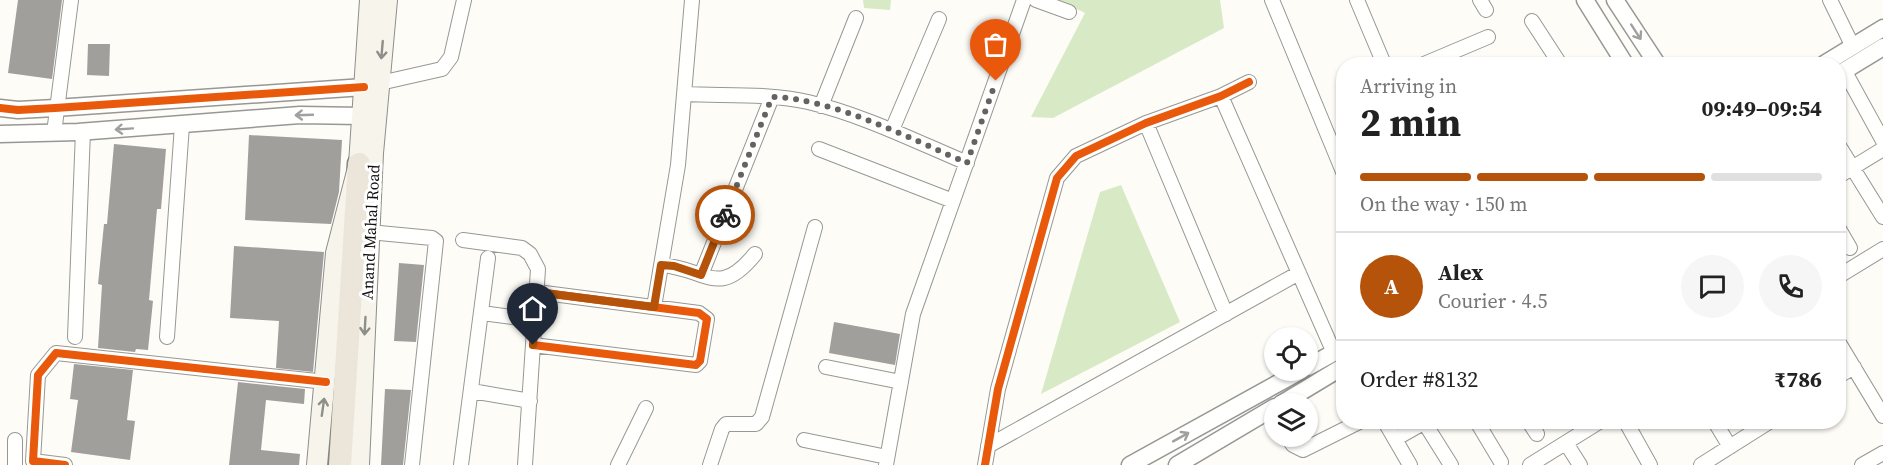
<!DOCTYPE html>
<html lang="en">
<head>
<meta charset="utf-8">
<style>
	:root { --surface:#fff; --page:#f6f6f6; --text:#222; --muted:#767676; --line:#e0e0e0; --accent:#b45309 }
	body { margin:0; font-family:"Source Serif 4",serif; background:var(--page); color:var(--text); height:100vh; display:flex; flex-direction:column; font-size:22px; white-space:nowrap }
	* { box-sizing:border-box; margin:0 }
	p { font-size:20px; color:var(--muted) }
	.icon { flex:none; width:33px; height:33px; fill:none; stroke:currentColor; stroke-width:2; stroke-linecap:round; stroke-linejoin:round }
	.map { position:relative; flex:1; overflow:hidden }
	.sheet { position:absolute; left:1336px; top:57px; width:510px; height:372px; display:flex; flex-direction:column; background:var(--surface); border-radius:24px; box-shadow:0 2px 4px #0004 }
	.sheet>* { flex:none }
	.buttons { position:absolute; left:1264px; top:327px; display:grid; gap:12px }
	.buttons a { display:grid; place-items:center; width:54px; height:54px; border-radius:50%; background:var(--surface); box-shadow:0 2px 4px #0004; font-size:30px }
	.pin { position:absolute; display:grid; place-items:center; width:51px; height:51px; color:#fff; margin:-62px -26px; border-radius:50% 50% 50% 0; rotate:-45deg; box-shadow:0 0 6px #0007 }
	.pin .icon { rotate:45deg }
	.courier { position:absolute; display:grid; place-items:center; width:60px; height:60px; margin:-30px; border:4px solid #b45309; border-radius:50%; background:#fff; color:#222; box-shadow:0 2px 8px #0007 }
	.headline em { font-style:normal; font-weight:700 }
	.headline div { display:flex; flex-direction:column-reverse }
	.headline { display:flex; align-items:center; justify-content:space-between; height:102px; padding:0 24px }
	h1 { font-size:39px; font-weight:700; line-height:45px }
	.bar { display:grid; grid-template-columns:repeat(4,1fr); gap:9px 6px; align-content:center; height:72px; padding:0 24px }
	.bar i { height:8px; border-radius:4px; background:var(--line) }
	.bar .on { background:var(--accent) }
	.bar p { grid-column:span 4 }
	.line { display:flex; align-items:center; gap:15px; padding:0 24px; border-top:2px solid var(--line) }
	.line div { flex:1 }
	.round { display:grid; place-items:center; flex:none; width:63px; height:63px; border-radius:32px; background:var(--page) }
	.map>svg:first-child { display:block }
	.forest { fill:#d8eac5 }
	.building { fill:#a19f9c }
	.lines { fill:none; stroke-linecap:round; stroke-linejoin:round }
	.minor-casing { stroke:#979795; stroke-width:16 }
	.tertiary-casing { stroke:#979795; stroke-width:19 }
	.secondary-casing { stroke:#8e8d8b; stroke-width:22 }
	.trunk-casing { stroke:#858482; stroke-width:25 }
	.minor { stroke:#fffffe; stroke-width:14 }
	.tertiary { stroke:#fffffe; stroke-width:16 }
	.secondary { stroke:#f6f4eb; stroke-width:20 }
	.trunk { stroke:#ece5da; stroke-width:22 }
	.cycleway-casing { stroke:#fff; stroke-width:11 }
	.cycleway { stroke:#e8590c; stroke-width:8 }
	.oneway { stroke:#a0a09f }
	.oneway2 { stroke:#8f8e89 }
	.done { stroke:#646362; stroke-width:6; stroke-dasharray:0 10.8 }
	.route { stroke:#b45309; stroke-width:8 }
	.labels { text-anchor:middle; stroke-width:6; stroke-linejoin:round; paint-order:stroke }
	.street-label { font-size:16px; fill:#111; stroke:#fff }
</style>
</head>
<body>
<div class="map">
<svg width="1883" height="465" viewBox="0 0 1883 465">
	<rect width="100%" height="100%" fill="#fdfcf7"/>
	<path class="forest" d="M 863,0 L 891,0 L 890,10 L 864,8 Z
		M 1058,0 L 1220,0 L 1224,28 L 1053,118 L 1031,117 L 1085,13 Z
		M 1121,185 L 1180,322 L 1041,394 L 1100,192 Z"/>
	<path class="building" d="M 18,0 L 62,0 L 52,79 L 8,73 Z
		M 88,44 L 110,44 L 109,76 L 87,75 Z
		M 249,135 L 342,140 L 339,192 L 331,224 L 245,220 Z
		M 114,144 L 166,149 L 161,209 L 157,209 L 149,300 L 153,301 L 148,350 L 136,349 L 135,352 L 98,348 L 102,285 L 98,284 L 104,224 L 107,224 Z
		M 234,246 L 324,252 L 313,372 L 276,368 L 279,321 L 230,318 Z
		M 399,263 L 424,265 L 416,342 L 394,341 Z
		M 834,322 L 900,334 L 895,365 L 829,353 Z
		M 74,364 L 133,370 L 127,420 L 135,421 L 130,460 L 71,452 L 78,400 L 70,399 Z
		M 238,382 L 305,389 L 304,404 L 266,400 L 261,450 L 300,454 L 299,465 L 229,465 Z
		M 385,389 L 411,390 L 403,465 L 381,465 Z"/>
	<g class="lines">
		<defs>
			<path id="minor" d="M 1036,0 L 1069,12
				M 1272,0 L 1344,174
				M 1357,0 L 1384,64
				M 1480,0 L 1486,10
				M 1830,0 L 1853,47
				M 1532,21 L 1560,64
				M 1424,64 L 1488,37
				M 1844,70 L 1883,141
				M 380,83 L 442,69 L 451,57 L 464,0
				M 685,94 C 725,96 769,93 808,102 C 863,115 915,141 967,163
				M 1221,96 L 1334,353
				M 821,106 L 856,18
				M 1146,123 L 1226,314
				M 892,130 L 939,19
				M 54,133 L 71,0
				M 1839,146 L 1883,217
				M 819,149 L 953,201
				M 1839,176 L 1883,149
				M 1839,229 L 1850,248
				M 369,232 L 432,238 L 436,241 L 412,465
				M 463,240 L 522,248 L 530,254 L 538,269 L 525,465
				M 661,265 C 706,268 718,300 755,254
				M 701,275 L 772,97
				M 1839,276 L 1883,249
				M 654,307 L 678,165 L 692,0
				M 482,313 L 535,320
				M 75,337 L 83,131
				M 167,337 L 182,125
				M 1839,343 L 1883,416
				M 533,345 L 696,365 L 700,361 L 707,319 L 699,313 L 537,292
				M 826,367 L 901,382
				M 1839,376 L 1854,367
				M 472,391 L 530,401
				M 1385,422 L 1410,465
				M 1424,422 L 1451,465
				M 1477,422 L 1501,462
				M 1529,422 L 1537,434
				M 1626,422 L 1650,465
				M 1715,422 L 1730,447
				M 1287,436 L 1293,445 L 1303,450 L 1359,422
				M 1395,439 L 1425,422
				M 15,440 L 15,465
				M 804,440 L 887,457
				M 1566,443 L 1580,465
				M 988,446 L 1299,273
				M 65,465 L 33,461 L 38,375 L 56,353 L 326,382
				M 461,465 L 488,258
				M 618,465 L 646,408
				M 710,465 L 722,429 L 726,424 L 756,424 L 762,417 L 815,227
				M 886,465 L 913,314 L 1024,0
				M 985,465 L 998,389 L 1057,178 L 1076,156 L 1146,123 L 1221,96 L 1249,82
				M 1530,465 L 1599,422
				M 1701,465 L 1769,422
				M 1862,465 L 1883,453"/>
			<path id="tertiary" d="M 1585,0 L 1625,64
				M 1615,0 L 1657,64
				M 1824,64 L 1883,28
				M 1839,74 L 1883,47
				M 0,108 L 18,110 L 55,108 L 364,87
				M 0,134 L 78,132 L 300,115 L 362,116
				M 1308,367 L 1344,347
				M 1281,404 L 1344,366
				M 1130,465 L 1302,370
				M 1177,465 L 1275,407"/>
			<path id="secondary" d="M 317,465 L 336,253 L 359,164 L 370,0
				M 359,465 L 373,153 L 387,0"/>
			<path id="trunk" d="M 340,465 L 359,164"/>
		</defs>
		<use href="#minor" class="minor-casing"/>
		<use href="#tertiary" class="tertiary-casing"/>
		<use href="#secondary" class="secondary-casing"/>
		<use href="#trunk" class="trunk-casing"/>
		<use href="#minor" class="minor"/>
		<use href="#tertiary" class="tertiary"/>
		<use href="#secondary" class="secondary"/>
		<use href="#trunk" class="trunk"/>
		<defs>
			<path id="cycleway" d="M 0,108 L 18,110 L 55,108 L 364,87
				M 533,345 L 696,365 L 700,361 L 707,319 L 699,313 L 537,292
				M 65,465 L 33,461 L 38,375 L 56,353 L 326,382
				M 985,465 L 998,389 L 1057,178 L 1076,156 L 1146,123 L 1221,96 L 1249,82"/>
		</defs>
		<use href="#cycleway" class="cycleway-casing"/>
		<use href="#cycleway" class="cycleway"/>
	</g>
	<defs><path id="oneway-shaft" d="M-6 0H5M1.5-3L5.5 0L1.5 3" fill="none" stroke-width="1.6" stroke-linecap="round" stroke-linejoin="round" transform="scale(1.5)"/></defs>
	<g class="oneway">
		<use href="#oneway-shaft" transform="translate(1636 32) rotate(57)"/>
		<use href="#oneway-shaft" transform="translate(304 115) rotate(178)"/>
		<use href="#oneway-shaft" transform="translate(124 129) rotate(176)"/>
		<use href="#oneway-shaft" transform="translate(1181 437) rotate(-29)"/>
	</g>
	<g class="oneway2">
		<use href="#oneway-shaft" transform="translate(382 50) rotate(95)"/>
		<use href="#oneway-shaft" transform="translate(365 326) rotate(93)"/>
		<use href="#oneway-shaft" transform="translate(323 407) rotate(-82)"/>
	</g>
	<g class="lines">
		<path class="done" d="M 725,215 L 772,97 C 832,98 911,139 967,163 L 996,81"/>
		<path class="route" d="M 533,345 L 537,292 L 654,307 L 661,265 L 674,266 L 701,275 L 725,215"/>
	</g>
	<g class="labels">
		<g class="street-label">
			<text transform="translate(370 232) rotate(-87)" y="6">Anand Mahal Road</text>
		</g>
	</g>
</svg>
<div class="buttons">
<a><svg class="icon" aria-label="locate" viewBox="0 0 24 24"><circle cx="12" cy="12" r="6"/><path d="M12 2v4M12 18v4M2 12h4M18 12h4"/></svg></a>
<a><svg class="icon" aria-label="layers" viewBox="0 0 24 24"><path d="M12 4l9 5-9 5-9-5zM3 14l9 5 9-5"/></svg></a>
</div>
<div class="pin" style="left:996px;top:81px;background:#ea580c"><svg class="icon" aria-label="bag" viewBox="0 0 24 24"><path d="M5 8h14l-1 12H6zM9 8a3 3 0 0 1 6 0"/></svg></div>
<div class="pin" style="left:533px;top:345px;background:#1f2937"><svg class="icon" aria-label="home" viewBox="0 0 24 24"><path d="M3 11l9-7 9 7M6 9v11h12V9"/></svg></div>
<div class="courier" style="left:725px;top:215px"><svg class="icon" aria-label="bike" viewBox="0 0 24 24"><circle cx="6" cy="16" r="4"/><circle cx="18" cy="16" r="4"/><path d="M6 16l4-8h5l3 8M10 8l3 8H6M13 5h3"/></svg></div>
<section class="sheet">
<div class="headline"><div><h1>2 min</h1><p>Arriving in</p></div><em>09:49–09:54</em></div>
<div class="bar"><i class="on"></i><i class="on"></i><i class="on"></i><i></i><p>On the way · 150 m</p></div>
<div class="line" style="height:108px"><b class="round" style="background:var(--accent);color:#fff">A</b><div><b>Alex</b><p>Courier · 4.5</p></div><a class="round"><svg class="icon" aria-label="chat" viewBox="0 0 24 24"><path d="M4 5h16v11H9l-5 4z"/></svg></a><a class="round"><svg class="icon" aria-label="phone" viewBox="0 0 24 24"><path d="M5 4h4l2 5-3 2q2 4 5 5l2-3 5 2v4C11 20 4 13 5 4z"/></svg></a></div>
<div class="line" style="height:78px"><div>Order #8132</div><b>₹786</b></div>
</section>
</div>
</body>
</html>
